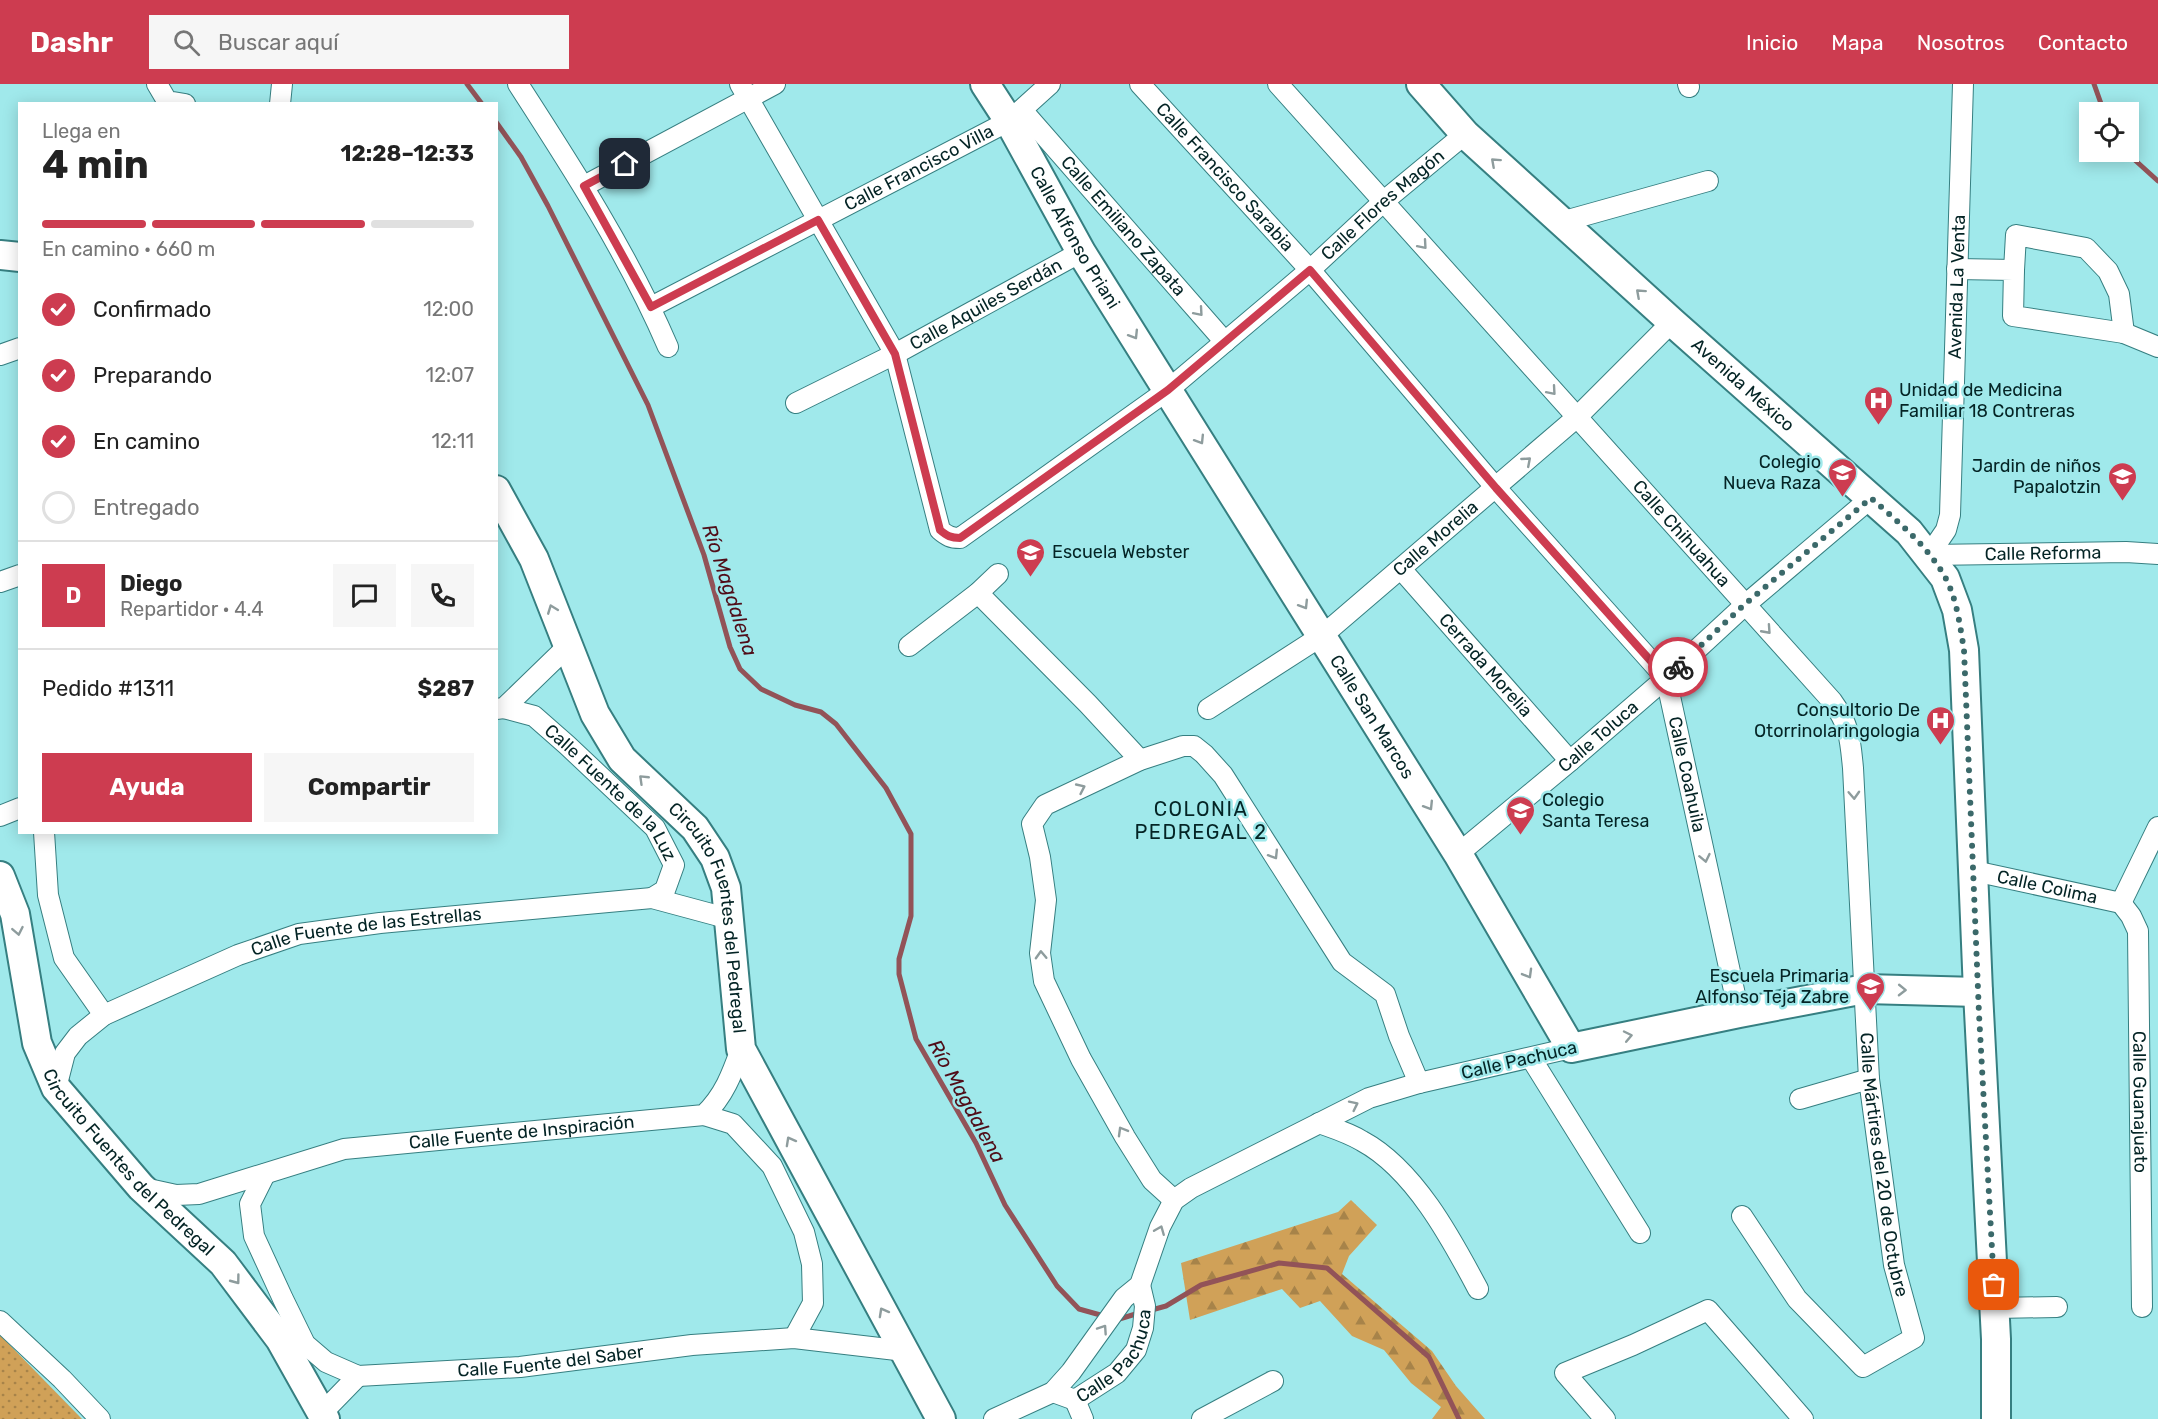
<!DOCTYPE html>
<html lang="es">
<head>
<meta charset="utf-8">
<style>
	:root { --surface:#fff; --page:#f6f6f6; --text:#222; --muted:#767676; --line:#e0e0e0; --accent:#cd3c50 }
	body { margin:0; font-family:Rubik,sans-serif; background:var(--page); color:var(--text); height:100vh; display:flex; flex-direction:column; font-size:22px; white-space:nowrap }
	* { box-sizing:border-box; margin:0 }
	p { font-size:20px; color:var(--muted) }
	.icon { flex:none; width:33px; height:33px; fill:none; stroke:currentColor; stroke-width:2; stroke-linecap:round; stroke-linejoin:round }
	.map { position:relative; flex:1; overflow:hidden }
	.sheet { position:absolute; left:18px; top:18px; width:480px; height:732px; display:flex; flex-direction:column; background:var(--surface); border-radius:0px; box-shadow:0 3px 15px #0003 }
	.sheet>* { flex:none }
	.buttons { position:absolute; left:2079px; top:18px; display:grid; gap:12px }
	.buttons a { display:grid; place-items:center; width:60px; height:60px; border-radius:0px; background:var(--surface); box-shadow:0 3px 15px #0003; font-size:30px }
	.pin { position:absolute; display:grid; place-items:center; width:51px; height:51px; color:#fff; margin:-26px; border-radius:12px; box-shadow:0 3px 9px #0006 }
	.courier { position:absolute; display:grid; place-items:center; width:60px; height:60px; margin:-30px; border:4px solid #cd3c50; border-radius:50%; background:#fff; color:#222; box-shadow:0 2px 8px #0007 }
	.summary em { font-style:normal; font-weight:700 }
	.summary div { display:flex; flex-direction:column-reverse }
	.summary { display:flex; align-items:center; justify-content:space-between; height:102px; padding:0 24px }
	h1 { font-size:39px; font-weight:700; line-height:45px }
	.bar { display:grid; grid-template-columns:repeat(4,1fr); gap:9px 6px; align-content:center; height:72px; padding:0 24px }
	.bar i { height:8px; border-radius:4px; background:var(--line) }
	.bar .selected { background:var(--accent) }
	.bar p { grid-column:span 4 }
	.line { display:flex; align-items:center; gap:15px; padding:0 24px; border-top:2px solid var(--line) }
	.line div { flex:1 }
	.round { display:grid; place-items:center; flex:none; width:63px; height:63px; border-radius:0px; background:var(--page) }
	ol { padding:0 24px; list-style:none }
	li { display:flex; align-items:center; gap:18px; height:66px }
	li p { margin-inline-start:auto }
	li .icon { padding:6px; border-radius:50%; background:var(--accent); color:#fff; stroke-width:4 }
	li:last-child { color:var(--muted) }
	li i { width:33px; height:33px; border:3px solid var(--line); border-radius:50% }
	.cta { display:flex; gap:12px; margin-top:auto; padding:12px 24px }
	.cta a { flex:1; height:69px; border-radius:0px; background:var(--accent); color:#fff; font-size:24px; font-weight:700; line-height:69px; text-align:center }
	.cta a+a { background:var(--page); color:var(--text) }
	header { display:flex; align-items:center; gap:36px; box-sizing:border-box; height:84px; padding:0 30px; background:var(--accent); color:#fff }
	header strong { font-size:28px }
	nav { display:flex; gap:33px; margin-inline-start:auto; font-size:21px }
	.search { width:420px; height:54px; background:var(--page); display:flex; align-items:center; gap:15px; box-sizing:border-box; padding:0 21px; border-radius:0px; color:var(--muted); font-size:22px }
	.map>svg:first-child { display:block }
	.grass { fill:url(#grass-dots) }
	.forest { fill:url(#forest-firs) }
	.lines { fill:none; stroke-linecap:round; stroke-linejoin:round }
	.stream { stroke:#925358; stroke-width:5 }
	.street-casing { stroke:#367f81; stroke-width:22 }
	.secondary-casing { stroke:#367f81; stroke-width:32 }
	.street { stroke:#fff; stroke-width:20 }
	.secondary { stroke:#fff; stroke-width:28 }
	.oneway { stroke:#8e9c9d }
	.done { stroke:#3b696a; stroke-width:6; stroke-dasharray:0 10.8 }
	.route { stroke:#cd3c50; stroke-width:8 }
	.labels { text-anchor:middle; stroke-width:5; stroke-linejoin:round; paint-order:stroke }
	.street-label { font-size:18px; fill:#042425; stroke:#a0e9eb }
	.poi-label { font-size:18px; fill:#042425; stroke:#a0e9eb; text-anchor:end }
	.water-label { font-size:20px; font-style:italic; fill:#500d18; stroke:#a0e9eb }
	.neighbourhood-label { font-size:20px; letter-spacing:1.5px; fill:#042425; stroke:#a0e9eb }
</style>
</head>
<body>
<header>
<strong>Dashr</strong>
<div class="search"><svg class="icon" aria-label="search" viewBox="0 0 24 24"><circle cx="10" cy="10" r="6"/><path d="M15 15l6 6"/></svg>Buscar aquí</div>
<nav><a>Inicio</a><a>Mapa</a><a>Nosotros</a><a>Contacto</a></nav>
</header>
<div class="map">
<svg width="2158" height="1335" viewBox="0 0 2158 1335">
	<defs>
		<pattern id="grass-dots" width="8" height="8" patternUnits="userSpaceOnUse" patternTransform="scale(1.5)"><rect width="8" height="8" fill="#d0a158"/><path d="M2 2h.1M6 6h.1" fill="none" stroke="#a78349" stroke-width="1.8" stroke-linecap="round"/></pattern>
		<pattern id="forest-firs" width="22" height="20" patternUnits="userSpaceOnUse" patternTransform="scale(1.5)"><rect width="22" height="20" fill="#d0a158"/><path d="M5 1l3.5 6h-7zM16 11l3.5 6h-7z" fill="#a78349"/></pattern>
	</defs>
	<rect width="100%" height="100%" fill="#a0e9eb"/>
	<path class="grass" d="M 0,1251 L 82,1335 L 0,1335 Z"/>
	<path class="forest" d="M 1351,1116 L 1377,1141 L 1349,1172 L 1342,1190 L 1432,1267 L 1456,1302 L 1485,1335 L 1432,1335 L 1441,1323 L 1411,1299 L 1384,1266 L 1352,1252 L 1320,1217 L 1300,1224 L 1282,1205 L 1190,1236 L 1181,1179 L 1338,1128 Z"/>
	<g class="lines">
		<path class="stream" d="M 467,0 L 482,20
			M 2094,0 L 2104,28
			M 496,38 L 521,73 L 548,122 L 648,321 L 704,471 L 730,563 L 740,585 L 761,605 L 795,621 L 821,628 L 836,640 L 886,704 L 911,750 L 911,832 L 899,875 L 899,890 L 916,955 L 976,1059 L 1005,1121 L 1057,1202 L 1079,1225 L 1104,1232
			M 2126,68 L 2158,97
			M 1148,1227 L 1166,1222 L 1201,1201 L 1279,1179 L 1327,1184 L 1429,1273 L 1459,1335
			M 1116,1236 L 1139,1229"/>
		<defs>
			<g id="street">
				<path d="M 157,0 L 167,17 L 185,20"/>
				<path d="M 518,0 C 573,85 628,170 668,263"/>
				<path id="s1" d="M 740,0 L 895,270 L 940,446 C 947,452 951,454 960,454 L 1168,306 L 1310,186 L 1384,117 L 1465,50"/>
				<path id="s2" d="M 1140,0 L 1310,186 L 1496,404 L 1666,594 L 1739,929"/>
				<path id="s3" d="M 1278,0 L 1832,617 C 1850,642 1850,654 1853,684 L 1869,995 L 1894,1181 L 1914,1254 L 1863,1283 L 1797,1215 L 1742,1132"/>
				<path d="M 1688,0 L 1689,3"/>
				<path d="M 280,20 L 282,0"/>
				<path id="s4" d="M 1022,26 L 1225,258"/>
				<path d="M 584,102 L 775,0"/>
				<path d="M 1561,138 L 1708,97"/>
				<path d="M 1957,185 L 2014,186 L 2013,232 L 2124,249 L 2158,263"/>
				<path d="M 2014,186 L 2016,151 L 2086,164 L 2108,187 L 2119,210 L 2124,249"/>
				<path id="s5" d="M 651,223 L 1009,37 L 1050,0"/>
				<path d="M 0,271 L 20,264"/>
				<path id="s6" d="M 796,319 L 895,270 L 1081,168"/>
				<path id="s7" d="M 1929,471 L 1946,446 L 1950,431 L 1963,0"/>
				<path id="s8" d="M 1929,471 L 2126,468 L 2158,470"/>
				<path id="s9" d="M 1401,485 L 1570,677"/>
				<path d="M 0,498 L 20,491"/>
				<path d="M 978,509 L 1088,620 L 1140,676"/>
				<path d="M 909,562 L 978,509 L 998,490"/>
				<path id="s10" d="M 504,624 L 534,632 L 567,661 L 655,744 L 674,781 L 665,806 L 652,814"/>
				<path d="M 496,625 L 504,624 L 567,563"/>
				<path id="s11" d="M 1208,625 L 1323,551 L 1576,334 L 1672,238"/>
				<path d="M 0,732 L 20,724"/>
				<path d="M 44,748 L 48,811 L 64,874 L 104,931"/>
				<path id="s12" d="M 1458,770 L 1570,677 L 1666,594 L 1745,521 L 1871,414"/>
				<path id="s13" d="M 1974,787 L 2121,819"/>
				<path id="s14" d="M 2121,819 L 2131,832 L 2138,847 L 2142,1223"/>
				<path d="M 2121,819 L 2158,743"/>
				<path d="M 1531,974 L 1640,1149"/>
				<path id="s15" d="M 56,1004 L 65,969 L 78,952 L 104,931 L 238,871 L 299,850 L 380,839 L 652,814 L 730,835"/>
				<path d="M 1800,1015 L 1869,995"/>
				<path d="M 704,1031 L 733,1040 L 772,1082 L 804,1148 L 812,1180 L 813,1219 L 794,1254"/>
				<path d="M 1319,1039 C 1333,1044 1349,1049 1362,1057 C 1414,1085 1451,1154 1478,1205"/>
				<path id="s16" d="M 265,1090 L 250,1120 L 254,1152 L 283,1215 L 305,1260 L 326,1278 L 358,1292 L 520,1283 L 692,1261 L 794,1254 L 905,1267"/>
				<path id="s17" d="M 144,1104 L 176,1111 L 199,1110 L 344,1065 L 704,1031 C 724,1012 732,990 741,965"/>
				<path d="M 1174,1116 L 1152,1096 L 1125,1053 L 1081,975 L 1044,897 L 1040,869 L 1046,816 L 1040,773 L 1032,740 L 1045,721 L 1140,676 L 1183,662 L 1194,662 L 1204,670 L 1223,691 L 1342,878 L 1385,910 L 1399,952 L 1419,999"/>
				<path d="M 1995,1224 L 2057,1223"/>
				<path d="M 0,1237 L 62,1295 L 100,1335"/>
				<path id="s18" d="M 1053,1308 L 1075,1316 L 1117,1289 L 1136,1266 L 1143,1244 L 1145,1222 L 1140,1201"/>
				<path d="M 1075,1316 L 1083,1335"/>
				<path d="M 322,1329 L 358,1292"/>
				<path d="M 994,1335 L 1053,1308 L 1071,1288 L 1124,1214 L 1140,1201 L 1160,1143 L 1174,1116 L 1191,1104 L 1369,1014 L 1419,999 L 1571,964"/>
				<path d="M 1202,1335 L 1273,1297"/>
				<path d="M 1605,1335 L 1565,1289 L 1633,1261 L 1708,1226 L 1803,1335"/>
			</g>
			<g id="secondary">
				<path id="s19" d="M 985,0 L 1009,37 L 1081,168 L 1458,770 L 1571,964 L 1739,929 L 1865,905 L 1978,908"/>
				<path id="s20" d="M 1421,0 L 1465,50 L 1672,238 L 1909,448 L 1945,494 L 1957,526 L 1964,566 L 1978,908 L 1996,1255 L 1996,1335"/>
				<path d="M 0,171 L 20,173"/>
				<path id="s21" d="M 496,406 L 534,475 L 595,630 L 622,675 L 695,744 L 715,774 L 726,804 L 741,965 L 941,1335"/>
				<path id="s22" d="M 0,792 L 15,830 L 37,959 L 56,1004 L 141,1103 L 223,1179 L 280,1255 L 325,1335"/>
			</g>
		</defs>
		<use href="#street" class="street-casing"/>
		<use href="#secondary" class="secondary-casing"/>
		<use href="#street" class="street"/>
		<use href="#secondary" class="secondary"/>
	</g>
	<defs><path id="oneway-chevron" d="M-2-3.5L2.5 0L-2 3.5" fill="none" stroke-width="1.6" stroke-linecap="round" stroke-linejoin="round" transform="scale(1.5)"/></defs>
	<g class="oneway">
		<use href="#oneway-chevron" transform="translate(1495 78) rotate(-138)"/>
		<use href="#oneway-chevron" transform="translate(1423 161) rotate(49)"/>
		<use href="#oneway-chevron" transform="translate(1640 209) rotate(-138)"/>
		<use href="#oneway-chevron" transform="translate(1199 228) rotate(49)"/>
		<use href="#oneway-chevron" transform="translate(1134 251) rotate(58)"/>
		<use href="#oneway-chevron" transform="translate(1552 307) rotate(49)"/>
		<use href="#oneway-chevron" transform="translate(1200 356) rotate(58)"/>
		<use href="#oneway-chevron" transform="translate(1527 377) rotate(-41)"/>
		<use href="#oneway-chevron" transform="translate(1304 521) rotate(58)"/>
		<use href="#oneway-chevron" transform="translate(552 525) rotate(-111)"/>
		<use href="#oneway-chevron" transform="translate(1767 546) rotate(48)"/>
		<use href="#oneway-chevron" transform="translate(643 695) rotate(-136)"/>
		<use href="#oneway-chevron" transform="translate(1081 704) rotate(-25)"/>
		<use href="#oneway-chevron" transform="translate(1854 711) rotate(87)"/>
		<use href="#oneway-chevron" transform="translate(1429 722) rotate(58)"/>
		<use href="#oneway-chevron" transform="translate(1274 771) rotate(58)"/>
		<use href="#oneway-chevron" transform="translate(1705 774) rotate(78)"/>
		<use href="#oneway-chevron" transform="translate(18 847) rotate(79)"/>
		<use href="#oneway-chevron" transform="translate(1041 871) rotate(-92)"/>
		<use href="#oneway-chevron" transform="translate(1528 890) rotate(60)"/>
		<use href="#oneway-chevron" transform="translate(1902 906) rotate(1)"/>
		<use href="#oneway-chevron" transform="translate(1628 952) rotate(-12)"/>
		<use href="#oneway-chevron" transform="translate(1354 1021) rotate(-26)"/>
		<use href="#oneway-chevron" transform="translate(1122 1047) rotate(-120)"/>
		<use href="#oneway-chevron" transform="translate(790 1057) rotate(-119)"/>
		<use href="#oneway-chevron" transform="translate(1160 1146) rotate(-68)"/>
		<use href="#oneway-chevron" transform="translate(236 1196) rotate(53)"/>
		<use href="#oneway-chevron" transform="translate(883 1228) rotate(-119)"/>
		<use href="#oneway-chevron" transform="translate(1103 1245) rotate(-56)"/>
	</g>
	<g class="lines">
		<path class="done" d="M 1678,583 L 1745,520 L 1871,414 C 1898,438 1927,461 1945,493 C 1957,515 1960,542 1964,566 L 1979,930 L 1994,1201"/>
		<path class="route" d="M 625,80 L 584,102 L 651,223 L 818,136 L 895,270 L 940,446 C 947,452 951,454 960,454 L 1168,306 L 1310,186 L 1496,404 L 1666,594 L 1678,583"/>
	</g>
	<defs>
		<symbol id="hospital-pin" viewBox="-11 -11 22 30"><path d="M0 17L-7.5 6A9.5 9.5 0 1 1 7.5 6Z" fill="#cd3c50" stroke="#a0e9eb"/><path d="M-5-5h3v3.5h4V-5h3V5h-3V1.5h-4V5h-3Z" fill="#fff"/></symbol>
		<symbol id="school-pin" viewBox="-11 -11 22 30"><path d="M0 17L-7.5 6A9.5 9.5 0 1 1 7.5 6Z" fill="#cd3c50" stroke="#a0e9eb"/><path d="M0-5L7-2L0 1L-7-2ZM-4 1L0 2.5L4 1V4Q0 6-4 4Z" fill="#fff"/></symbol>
	</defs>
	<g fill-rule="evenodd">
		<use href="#hospital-pin" x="1862" y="300" width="33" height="45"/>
		<use href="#school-pin" x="1826" y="372" width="33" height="45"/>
		<use href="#school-pin" x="2106" y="376" width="33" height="45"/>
		<use href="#school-pin" x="1014" y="452" width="33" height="45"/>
		<use href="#hospital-pin" x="1924" y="620" width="33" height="45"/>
		<use href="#school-pin" x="1504" y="710" width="33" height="45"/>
		<use href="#school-pin" x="1854" y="886" width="33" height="45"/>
	</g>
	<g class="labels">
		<g class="street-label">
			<text dy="6" stroke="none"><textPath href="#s5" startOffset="302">Calle Francisco Villa</textPath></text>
			<text dy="6" stroke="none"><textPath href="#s2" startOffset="126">Calle Francisco Sarabia</textPath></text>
			<text dy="6" stroke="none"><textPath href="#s1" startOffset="1054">Calle Flores Magón</textPath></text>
			<text dy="6" stroke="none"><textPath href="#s4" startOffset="154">Calle Emiliano Zapata</textPath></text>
			<text dy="6" stroke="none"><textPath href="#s19" startOffset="178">Calle Alfonso Priani</textPath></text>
			<text dy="6" stroke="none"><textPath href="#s7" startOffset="274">Avenida La Venta</textPath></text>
			<text dy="6" stroke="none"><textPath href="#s6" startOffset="214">Calle Aquiles Serdán</textPath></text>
			<text dy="6" stroke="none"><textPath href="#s20" startOffset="441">Avenida México</textPath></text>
			<text dy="6" stroke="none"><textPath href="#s3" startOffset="604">Calle Chihuahua</textPath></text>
			<text dy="6" stroke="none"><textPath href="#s11" startOffset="285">Calle Morelia</textPath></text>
			<text dy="6" stroke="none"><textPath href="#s8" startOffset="114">Calle Reforma</textPath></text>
			<text dy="6" stroke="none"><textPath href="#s9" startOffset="128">Cerrada Morelia</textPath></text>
			<text dy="6" stroke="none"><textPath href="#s19" startOffset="742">Calle San Marcos</textPath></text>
			<text dy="6" stroke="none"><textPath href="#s12" startOffset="183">Calle Toluca</textPath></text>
			<text dy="6" stroke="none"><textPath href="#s2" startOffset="892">Calle Coahuila</textPath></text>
			<text dy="6" stroke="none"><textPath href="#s10" startOffset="140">Calle Fuente de la Luz</textPath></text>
			<text dy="6" stroke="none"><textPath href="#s13" startOffset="75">Calle Colima</textPath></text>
			<text dy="6" stroke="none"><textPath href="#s21" startOffset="489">Circuito Fuentes del Pedregal</textPath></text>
			<text dy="6" stroke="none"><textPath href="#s15" startOffset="369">Calle Fuente de las Estrellas</textPath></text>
			<text transform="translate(1519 976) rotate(-13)" y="6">Calle Pachuca</text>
			<text dy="6" stroke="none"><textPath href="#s14" startOffset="204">Calle Guanajuato</textPath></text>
			<text dy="6" stroke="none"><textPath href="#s17" startOffset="386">Calle Fuente de Inspiración</textPath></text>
			<text dy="6" stroke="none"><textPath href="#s22" startOffset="324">Circuito Fuentes del Pedregal</textPath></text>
			<text dy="6" stroke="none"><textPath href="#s3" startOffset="1299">Calle Mártires del 20 de Octubre</textPath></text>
			<text dy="6" stroke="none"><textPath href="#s18" startOffset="86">Calle Pachuca</textPath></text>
			<text dy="6" stroke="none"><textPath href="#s16" startOffset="441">Calle Fuente del Saber</textPath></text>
		</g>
		<g class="poi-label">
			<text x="1899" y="312" text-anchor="start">Unidad de Medicina<tspan x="1899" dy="21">Familiar 18 Contreras</tspan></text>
			<text x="1821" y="384">Colegio<tspan x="1821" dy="21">Nueva Raza</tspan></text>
			<text x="2101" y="388">Jardin de niños<tspan x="2101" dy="21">Papalotzin</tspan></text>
			<text x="1052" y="474" text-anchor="start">Escuela Webster</text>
			<text x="1920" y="632">Consultorio De<tspan x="1920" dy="21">Otorrinolaringologia</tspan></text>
			<text x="1542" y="722" text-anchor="start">Colegio<tspan x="1542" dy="21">Santa Teresa</tspan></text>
			<text x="1849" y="898">Escuela Primaria<tspan x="1849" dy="21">Alfonso Teja Zabre</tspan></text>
		</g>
		<g class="water-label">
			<text transform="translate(730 506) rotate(72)" y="7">Río Magdalena</text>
			<text transform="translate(967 1017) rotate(61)" y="7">Río Magdalena</text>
		</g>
		<g class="neighbourhood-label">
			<text x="1201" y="732">COLONIA<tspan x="1201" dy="23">PEDREGAL 2</tspan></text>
		</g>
	</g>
</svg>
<div class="buttons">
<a><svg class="icon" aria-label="locate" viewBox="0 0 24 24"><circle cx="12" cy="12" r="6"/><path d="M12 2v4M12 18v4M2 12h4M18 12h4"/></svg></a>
</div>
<div class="pin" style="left:1994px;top:1201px;background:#ea580c"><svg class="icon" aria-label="bag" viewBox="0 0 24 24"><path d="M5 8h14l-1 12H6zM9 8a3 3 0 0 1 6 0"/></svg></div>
<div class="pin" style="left:625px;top:80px;background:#1f2937"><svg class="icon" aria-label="home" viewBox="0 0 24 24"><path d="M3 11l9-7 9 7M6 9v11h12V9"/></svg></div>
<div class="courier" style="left:1678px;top:583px"><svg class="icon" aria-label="bike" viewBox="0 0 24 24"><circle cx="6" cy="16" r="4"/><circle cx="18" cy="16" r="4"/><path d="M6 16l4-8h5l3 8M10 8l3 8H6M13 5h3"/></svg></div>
<section class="sheet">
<div class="summary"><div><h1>4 min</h1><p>Llega en</p></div><em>12:28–12:33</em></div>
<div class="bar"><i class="selected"></i><i class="selected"></i><i class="selected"></i><i></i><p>En camino · 660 m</p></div>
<ol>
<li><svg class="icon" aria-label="check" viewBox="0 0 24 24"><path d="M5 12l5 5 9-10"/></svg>Confirmado<p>12:00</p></li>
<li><svg class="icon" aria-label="check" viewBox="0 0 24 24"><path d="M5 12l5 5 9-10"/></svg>Preparando<p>12:07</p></li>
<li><svg class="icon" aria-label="check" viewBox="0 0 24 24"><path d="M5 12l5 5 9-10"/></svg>En camino<p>12:11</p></li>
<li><i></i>Entregado</li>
</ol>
<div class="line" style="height:108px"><b class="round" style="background:var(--accent);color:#fff">D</b><div><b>Diego</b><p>Repartidor · 4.4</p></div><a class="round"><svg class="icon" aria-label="chat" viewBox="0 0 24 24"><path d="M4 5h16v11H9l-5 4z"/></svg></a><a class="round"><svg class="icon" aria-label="phone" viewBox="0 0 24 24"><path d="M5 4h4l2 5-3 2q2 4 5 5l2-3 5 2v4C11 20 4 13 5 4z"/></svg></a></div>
<div class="line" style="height:78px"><div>Pedido #1311</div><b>$287</b></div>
<div class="cta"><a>Ayuda</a><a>Compartir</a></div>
</section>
</div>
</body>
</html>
